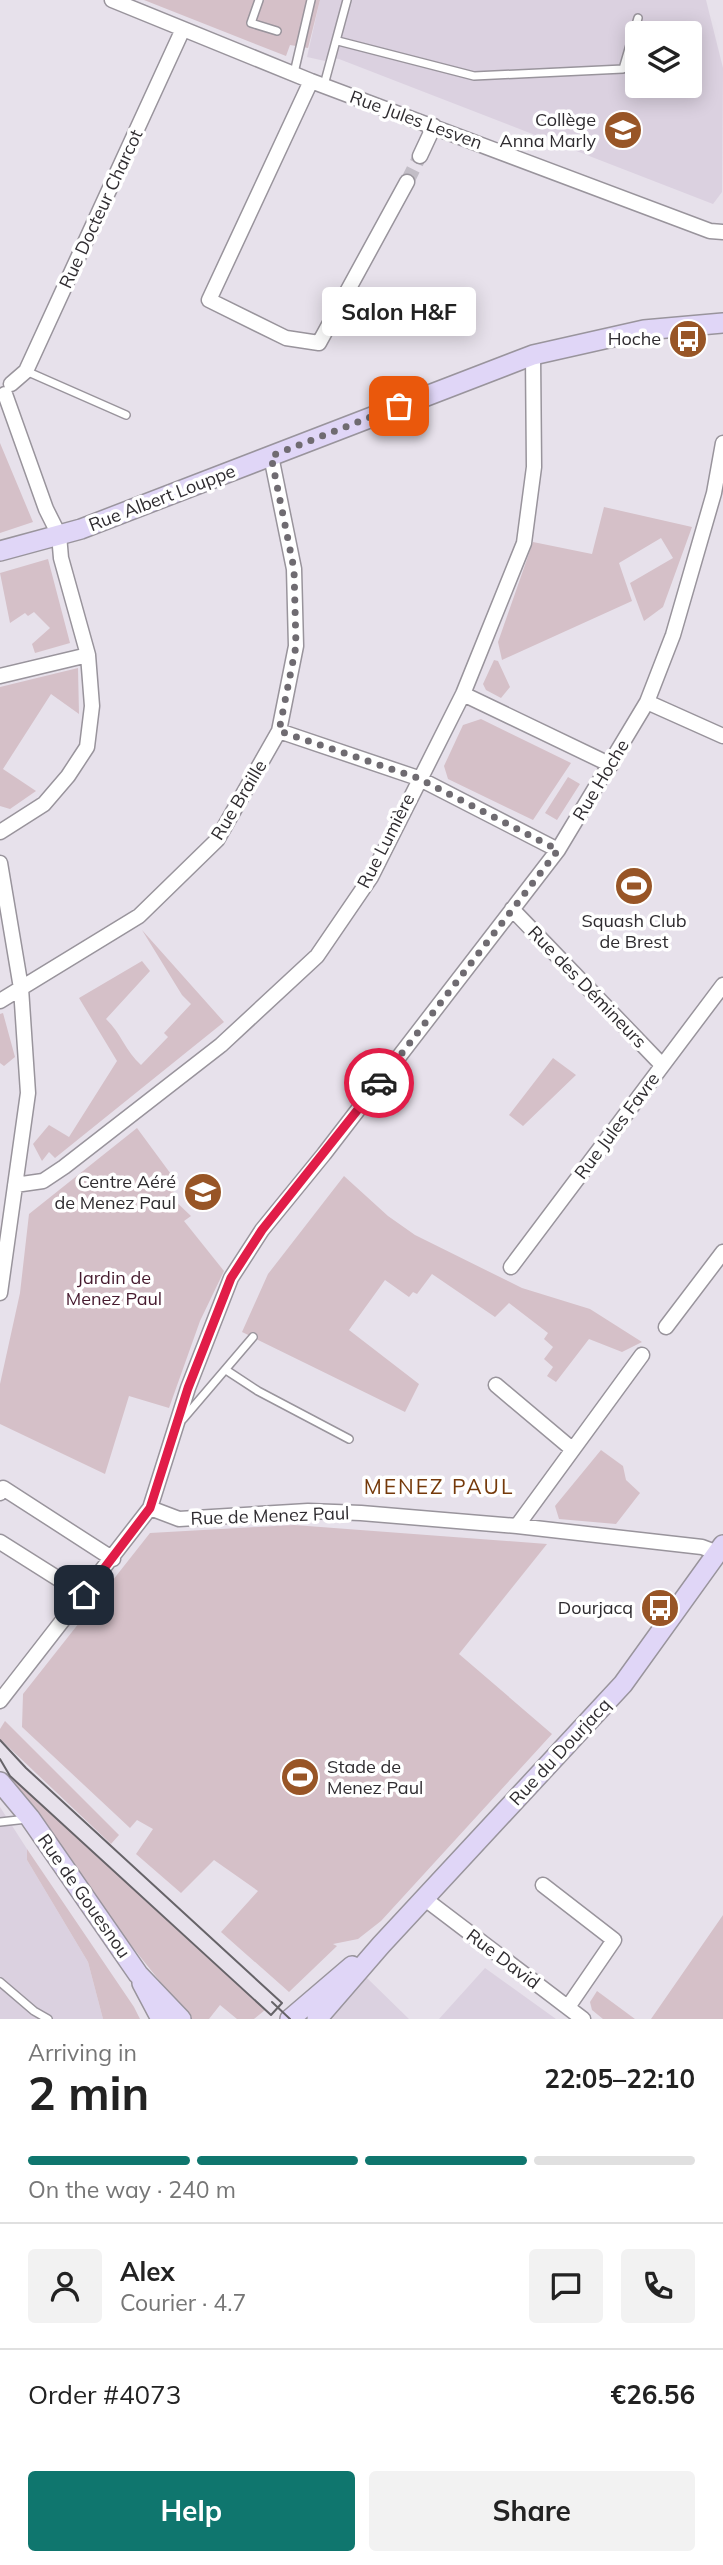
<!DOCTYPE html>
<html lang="en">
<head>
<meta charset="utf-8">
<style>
	:root { --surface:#fff; --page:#f2f2f2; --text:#222; --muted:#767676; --line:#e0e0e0; --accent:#0f766e }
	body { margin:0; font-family:Mulish,sans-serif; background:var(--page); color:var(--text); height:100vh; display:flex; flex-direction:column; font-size:26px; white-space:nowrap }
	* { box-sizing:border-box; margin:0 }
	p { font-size:23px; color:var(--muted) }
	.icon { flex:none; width:38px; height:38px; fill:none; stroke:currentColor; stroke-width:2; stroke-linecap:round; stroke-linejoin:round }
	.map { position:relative; height:2019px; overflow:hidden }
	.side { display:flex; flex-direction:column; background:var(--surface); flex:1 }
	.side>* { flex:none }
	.fabs { position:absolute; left:625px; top:21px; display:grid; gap:14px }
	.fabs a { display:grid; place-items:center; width:77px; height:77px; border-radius:7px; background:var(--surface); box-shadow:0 4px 18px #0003; font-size:35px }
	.pin { position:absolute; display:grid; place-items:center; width:60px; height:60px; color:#fff; margin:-30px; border-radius:14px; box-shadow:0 4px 10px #0006 }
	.courier { position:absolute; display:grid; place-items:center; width:70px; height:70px; margin:-35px; border:5px solid #e11d48; border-radius:50%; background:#fff; color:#222; box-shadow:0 2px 9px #0007 }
	.bubble { position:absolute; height:49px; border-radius:7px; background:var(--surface); box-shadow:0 4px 18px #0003; font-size:23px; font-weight:700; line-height:49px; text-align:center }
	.headline em { font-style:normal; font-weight:700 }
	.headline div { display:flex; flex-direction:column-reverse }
	.headline { display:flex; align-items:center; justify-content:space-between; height:119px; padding:0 28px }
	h1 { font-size:46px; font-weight:700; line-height:52px }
	.bar { display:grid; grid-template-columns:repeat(4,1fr); gap:10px 7px; align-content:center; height:84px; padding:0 28px }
	.bar i { height:9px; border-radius:5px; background:var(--line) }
	.bar .current { background:var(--accent) }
	.bar p { grid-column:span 4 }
	.line { display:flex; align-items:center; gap:18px; padding:0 28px; border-top:2px solid var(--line) }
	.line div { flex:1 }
	.round { display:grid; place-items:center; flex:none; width:74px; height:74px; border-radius:7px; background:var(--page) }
	.button { display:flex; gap:14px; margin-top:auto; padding:14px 28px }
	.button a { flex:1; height:80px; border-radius:7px; background:var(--accent); color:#fff; font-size:28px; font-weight:700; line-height:80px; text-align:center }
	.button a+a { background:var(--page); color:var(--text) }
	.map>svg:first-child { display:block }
	.built { fill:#dbd1e0; fill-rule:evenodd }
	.green { fill:#d5c0c8 }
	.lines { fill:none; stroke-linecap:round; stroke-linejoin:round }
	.street-tunnel { stroke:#c2bdc6; stroke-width:14; stroke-dasharray:14 7; stroke-linecap:butt }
	.lane-casing { stroke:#99949c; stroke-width:10 }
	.street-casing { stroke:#99949c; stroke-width:17 }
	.secondary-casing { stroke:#99949c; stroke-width:22 }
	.lane { stroke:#fff; stroke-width:7 }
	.street { stroke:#fff; stroke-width:14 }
	.secondary { stroke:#e0d6f7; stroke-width:19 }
	.tram { stroke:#666368; stroke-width:2 }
	.done { stroke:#6f6b71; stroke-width:7; stroke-dasharray:0 12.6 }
	.route { stroke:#e11d48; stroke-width:9 }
	.labels { text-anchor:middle; stroke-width:7; stroke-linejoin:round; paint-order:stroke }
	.street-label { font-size:18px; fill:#2f2c30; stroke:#fff }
	.poi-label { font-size:18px; fill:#2f2c30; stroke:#fff; text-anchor:end }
	.park-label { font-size:18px; fill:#461a2e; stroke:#fff }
	.quarter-label { font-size:21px; letter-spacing:2px; fill:#75390a; stroke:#fff }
</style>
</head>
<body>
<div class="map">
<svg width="723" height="2019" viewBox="0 0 723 2019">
	<rect width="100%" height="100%" fill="#e7e1eb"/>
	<path class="built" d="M 320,0 L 706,0 L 723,68 L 722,192 L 713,204 L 339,59 L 327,57 L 325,61 L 307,57 ZM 637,33 L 690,33 L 690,86 L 637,86 Z
		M 0,1807 L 27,1849 L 27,1860 L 88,1962 L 103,2019 L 0,2019 Z
		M 485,1968 L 556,2019 L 439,2019 Z
		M 367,1978 L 409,2019 L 332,2019 L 331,2015 Z"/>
	<path class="green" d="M 144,0 L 320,0 L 308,48 L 290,45 L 286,56 Z
		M 0,443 L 33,522 L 0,533 Z
		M 604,507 L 692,527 L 663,607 L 644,621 L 630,583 L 673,558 L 661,538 L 619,563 L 632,601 L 502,660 L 498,642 L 533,542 L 592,554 Z
		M 48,559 L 70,643 L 35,653 L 32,644 L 50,628 L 34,612 L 28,616 L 25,613 L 10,623 L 0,573 Z
		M 494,660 L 498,661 L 510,687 L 501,698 L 486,690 L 483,684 Z
		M 78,668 L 79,714 L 51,694 L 3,769 L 36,791 L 10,809 L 0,806 L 0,687 Z
		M 481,719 L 571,763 L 533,820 L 448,779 L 444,766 L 463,725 Z
		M 568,777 L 580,784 L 557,820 L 545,813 Z
		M 142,930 L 224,1022 L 55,1158 L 49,1152 L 42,1161 L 33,1144 L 49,1125 L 69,1137 L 117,1061 L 79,998 L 142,961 L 150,971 L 106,1019 C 121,1033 126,1052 141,1065 L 168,1037 L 164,1033 L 191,1004 L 182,995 Z
		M 3,1013 L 15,1057 L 4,1066 L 0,1063 L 0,1014 Z
		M 553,1058 L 576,1075 L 523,1126 L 509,1115 Z
		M 137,1128 L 176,1181 L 170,1186 L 175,1194 L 171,1197 L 191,1216 L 184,1221 L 224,1271 L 200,1321 L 169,1408 L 129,1396 L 105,1474 L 0,1424 L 0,1384 L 20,1293 L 29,1214 Z
		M 344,1176 L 388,1216 L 415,1235 L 522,1288 L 590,1309 L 642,1342 L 622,1352 L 589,1339 L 556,1382 L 547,1376 L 553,1367 L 544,1359 L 553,1347 L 544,1339 L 548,1333 L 509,1303 L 495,1317 L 432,1274 L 417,1294 L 413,1292 L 409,1297 L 385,1280 L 349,1330 L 419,1384 L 405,1412 L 242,1332 L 268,1274 Z
		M 601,1450 L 623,1466 L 626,1480 L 640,1493 L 616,1524 L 559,1519 L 555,1506 Z
		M 294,1525 L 547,1544 L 459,1654 L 552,1734 L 381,1921 L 358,1939 L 333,1944 L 337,1946 L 289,1992 L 221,1932 L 258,1891 L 214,1860 L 181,1893 L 136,1854 L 153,1829 L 137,1820 L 130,1828 L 22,1727 L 23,1694 L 150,1533 Z
		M 5,1721 L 119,1835 L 111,1844 L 0,1739 L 0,1729 Z
		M 10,1776 L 265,2010 L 254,2019 L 237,2019 L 220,2005 L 209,2019 L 190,2019 L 114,1924 Z
		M 27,1849 L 134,2007 L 140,2019 L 103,2019 L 88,1962 L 27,1860 Z
		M 723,1915 L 723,2019 L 651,2019 Z
		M 597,1991 L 635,2019 L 603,2019 L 592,2010 L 590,2002 Z"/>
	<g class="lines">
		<path class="street-tunnel" d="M 407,182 L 420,156"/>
		<defs>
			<path id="lane" d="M 259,0 L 251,23 L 277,31
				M 338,41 L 474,76 L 623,69 L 638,18
				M 294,73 L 311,0
				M 324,85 L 347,0
				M 26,371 L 126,415
				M 226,1370 L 258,1391 L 349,1439
				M 183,1419 L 253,1337
				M 0,1822 L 27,1819
				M 0,1982 L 34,2011 L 48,2019"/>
			<path id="street" d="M 112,0 L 311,81 L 710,231 L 723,232
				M 311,81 L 209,300 L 286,338 L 319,343 L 407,182
				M 420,156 L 434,126
				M 11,384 L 26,371 L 183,29
				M 0,676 L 88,655
				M 463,694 L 611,765
				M 647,702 L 723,736
				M 279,731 L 418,778 L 558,850
				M 0,832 L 44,804 L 68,776 L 87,747 L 92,706 L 88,655 L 61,558 L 59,535 L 46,509 L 5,394
				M 0,863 L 21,988 L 28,1093 L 0,1293
				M 512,909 L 662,1065
				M 0,1001 L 139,916 L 217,840 L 279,731 L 296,646 L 294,569 L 271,456
				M 15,1185 L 43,1181 L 64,1167 L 221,1045 L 317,956 L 371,877 L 463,694 L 524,543 L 534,467 L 533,355
				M 511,1267 L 723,985
				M 666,1327 L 723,1252
				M 496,1385 L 572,1449
				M 0,1493 L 3,1488 L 113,1559
				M 150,1508 L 188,1388 L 231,1278 L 262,1230 L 324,1154 L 558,850 L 647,702 L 673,635 L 714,493 L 723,443
				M 517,1526 L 642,1355
				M 0,1542 L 84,1595
				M 0,1701 L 150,1508 L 179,1519 L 308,1511 L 361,1513 L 517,1526 L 702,1547 L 718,1553
				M 543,1885 L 614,1940 L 568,2007
				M 425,1899 L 583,2019"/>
			<path id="secondary" d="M 0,551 L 81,529 L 533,355 L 644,330 L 723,323
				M 0,1782 L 30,1818 L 138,1974 L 181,2019
				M 142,1983 L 161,2019
				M 290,2019 L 352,1966
				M 317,2019 L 381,1945 L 623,1684 L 723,1545"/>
		</defs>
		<use href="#lane" class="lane-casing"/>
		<use href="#street" class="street-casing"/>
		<use href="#secondary" class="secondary-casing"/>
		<use href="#lane" class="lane"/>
		<use href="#street" class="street"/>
		<use href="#secondary" class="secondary"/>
		<path class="tram" d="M 0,1740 L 26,1768 L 282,2003 L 271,2015 L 10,1776 L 0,1759
			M 272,2002 L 290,2019"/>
	</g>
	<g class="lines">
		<path class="done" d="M 379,1083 L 558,850 L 418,778 L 279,731 L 296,646 L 294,569 L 271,456 L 399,406"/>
		<path class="route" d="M 84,1595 L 150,1508 L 188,1388 L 231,1278 L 262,1230 L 379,1083"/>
	</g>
	<defs>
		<symbol id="school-disc" viewBox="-11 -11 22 22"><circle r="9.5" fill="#985526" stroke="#fff"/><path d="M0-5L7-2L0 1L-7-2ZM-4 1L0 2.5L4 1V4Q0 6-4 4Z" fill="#fff"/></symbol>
		<symbol id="bus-disc" viewBox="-11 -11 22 22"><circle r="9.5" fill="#985526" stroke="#fff"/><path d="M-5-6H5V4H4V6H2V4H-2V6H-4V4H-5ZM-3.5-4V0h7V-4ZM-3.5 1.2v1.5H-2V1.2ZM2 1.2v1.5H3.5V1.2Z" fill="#fff"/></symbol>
		<symbol id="stadium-disc" viewBox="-11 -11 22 22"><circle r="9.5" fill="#985526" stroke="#fff"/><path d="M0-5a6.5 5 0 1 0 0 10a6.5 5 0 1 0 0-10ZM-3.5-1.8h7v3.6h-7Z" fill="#fff"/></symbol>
	</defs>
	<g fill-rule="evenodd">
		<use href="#school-disc" x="601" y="108" width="44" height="44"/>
		<use href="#bus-disc" x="666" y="317" width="44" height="44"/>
		<use href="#stadium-disc" x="612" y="864" width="44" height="44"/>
		<use href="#school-disc" x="181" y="1170" width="44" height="44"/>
		<use href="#bus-disc" x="638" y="1586" width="44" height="44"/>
		<use href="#stadium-disc" x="278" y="1755" width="44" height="44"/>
	</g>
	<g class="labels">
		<g class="street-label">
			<text transform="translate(416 120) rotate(20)" y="6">Rue Jules Lesven</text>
			<text transform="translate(101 209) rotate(-65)" y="6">Rue Docteur Charcot</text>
			<text transform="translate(162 498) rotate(-21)" y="6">Rue Albert Louppe</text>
			<text transform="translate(601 780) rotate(-59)" y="6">Rue Hoche</text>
			<text transform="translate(239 800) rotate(-59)" y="6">Rue Braille</text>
			<text transform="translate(386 841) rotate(-63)" y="6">Rue Lumière</text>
			<text transform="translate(587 987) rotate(46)" y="6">Rue des Démineurs</text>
			<text transform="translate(617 1126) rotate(-53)" y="6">Rue Jules Favre</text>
			<text transform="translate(270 1516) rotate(-2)" y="6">Rue de Menez Paul</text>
			<text transform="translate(560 1752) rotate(-47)" y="6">Rue du Dourjacq</text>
			<text transform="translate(84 1896) rotate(55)" y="6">Rue de Gouesnou</text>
			<text transform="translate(503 1959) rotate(37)" y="6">Rue David</text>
		</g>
		<g class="poi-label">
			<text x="596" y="126">Collège<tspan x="596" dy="21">Anna Marly</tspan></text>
			<text x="661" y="345">Hoche</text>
			<text x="634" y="927" text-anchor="middle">Squash Club<tspan x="634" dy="21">de Brest</tspan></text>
			<text x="176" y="1188">Centre Aéré<tspan x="176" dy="21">de Menez Paul</tspan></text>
			<text x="633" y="1614">Dourjacq</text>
			<text x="327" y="1773" text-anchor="start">Stade de<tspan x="327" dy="21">Menez Paul</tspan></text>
		</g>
		<g class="park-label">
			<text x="114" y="1284">Jardin de<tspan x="114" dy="21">Menez Paul</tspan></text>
		</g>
		<g class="quarter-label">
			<text x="439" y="1494">MENEZ PAUL</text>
		</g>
	</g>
</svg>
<div class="fabs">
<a><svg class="icon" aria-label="layers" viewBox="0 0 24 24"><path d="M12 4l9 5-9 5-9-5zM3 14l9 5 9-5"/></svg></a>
</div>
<div class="pin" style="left:399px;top:406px;background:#ea580c"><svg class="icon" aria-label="bag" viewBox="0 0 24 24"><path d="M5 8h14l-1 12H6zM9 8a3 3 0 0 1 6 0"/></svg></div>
<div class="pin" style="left:84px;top:1595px;background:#1f2937"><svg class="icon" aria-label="home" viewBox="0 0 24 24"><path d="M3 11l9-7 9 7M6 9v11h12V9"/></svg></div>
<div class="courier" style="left:379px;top:1083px"><svg class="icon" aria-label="car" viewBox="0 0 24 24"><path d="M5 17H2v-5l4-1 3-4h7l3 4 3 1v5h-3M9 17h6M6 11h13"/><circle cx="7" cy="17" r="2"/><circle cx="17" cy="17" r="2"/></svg></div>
<div class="bubble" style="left:322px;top:287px;width:154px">Salon H&amp;F</div>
</div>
<section class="side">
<div class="headline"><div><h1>2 min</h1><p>Arriving in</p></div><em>22:05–22:10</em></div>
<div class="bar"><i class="current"></i><i class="current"></i><i class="current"></i><i></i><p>On the way · 240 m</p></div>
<div class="line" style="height:126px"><a class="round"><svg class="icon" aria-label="person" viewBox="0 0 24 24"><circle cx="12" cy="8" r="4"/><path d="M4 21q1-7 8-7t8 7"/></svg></a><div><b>Alex</b><p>Courier · 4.7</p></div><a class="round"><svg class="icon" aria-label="chat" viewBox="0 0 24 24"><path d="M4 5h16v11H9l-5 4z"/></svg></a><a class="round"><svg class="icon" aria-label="phone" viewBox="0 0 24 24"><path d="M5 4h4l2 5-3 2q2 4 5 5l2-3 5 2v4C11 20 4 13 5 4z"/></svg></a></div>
<div class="line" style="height:91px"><div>Order #4073</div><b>€26.56</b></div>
<div class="button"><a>Help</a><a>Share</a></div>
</section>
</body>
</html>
